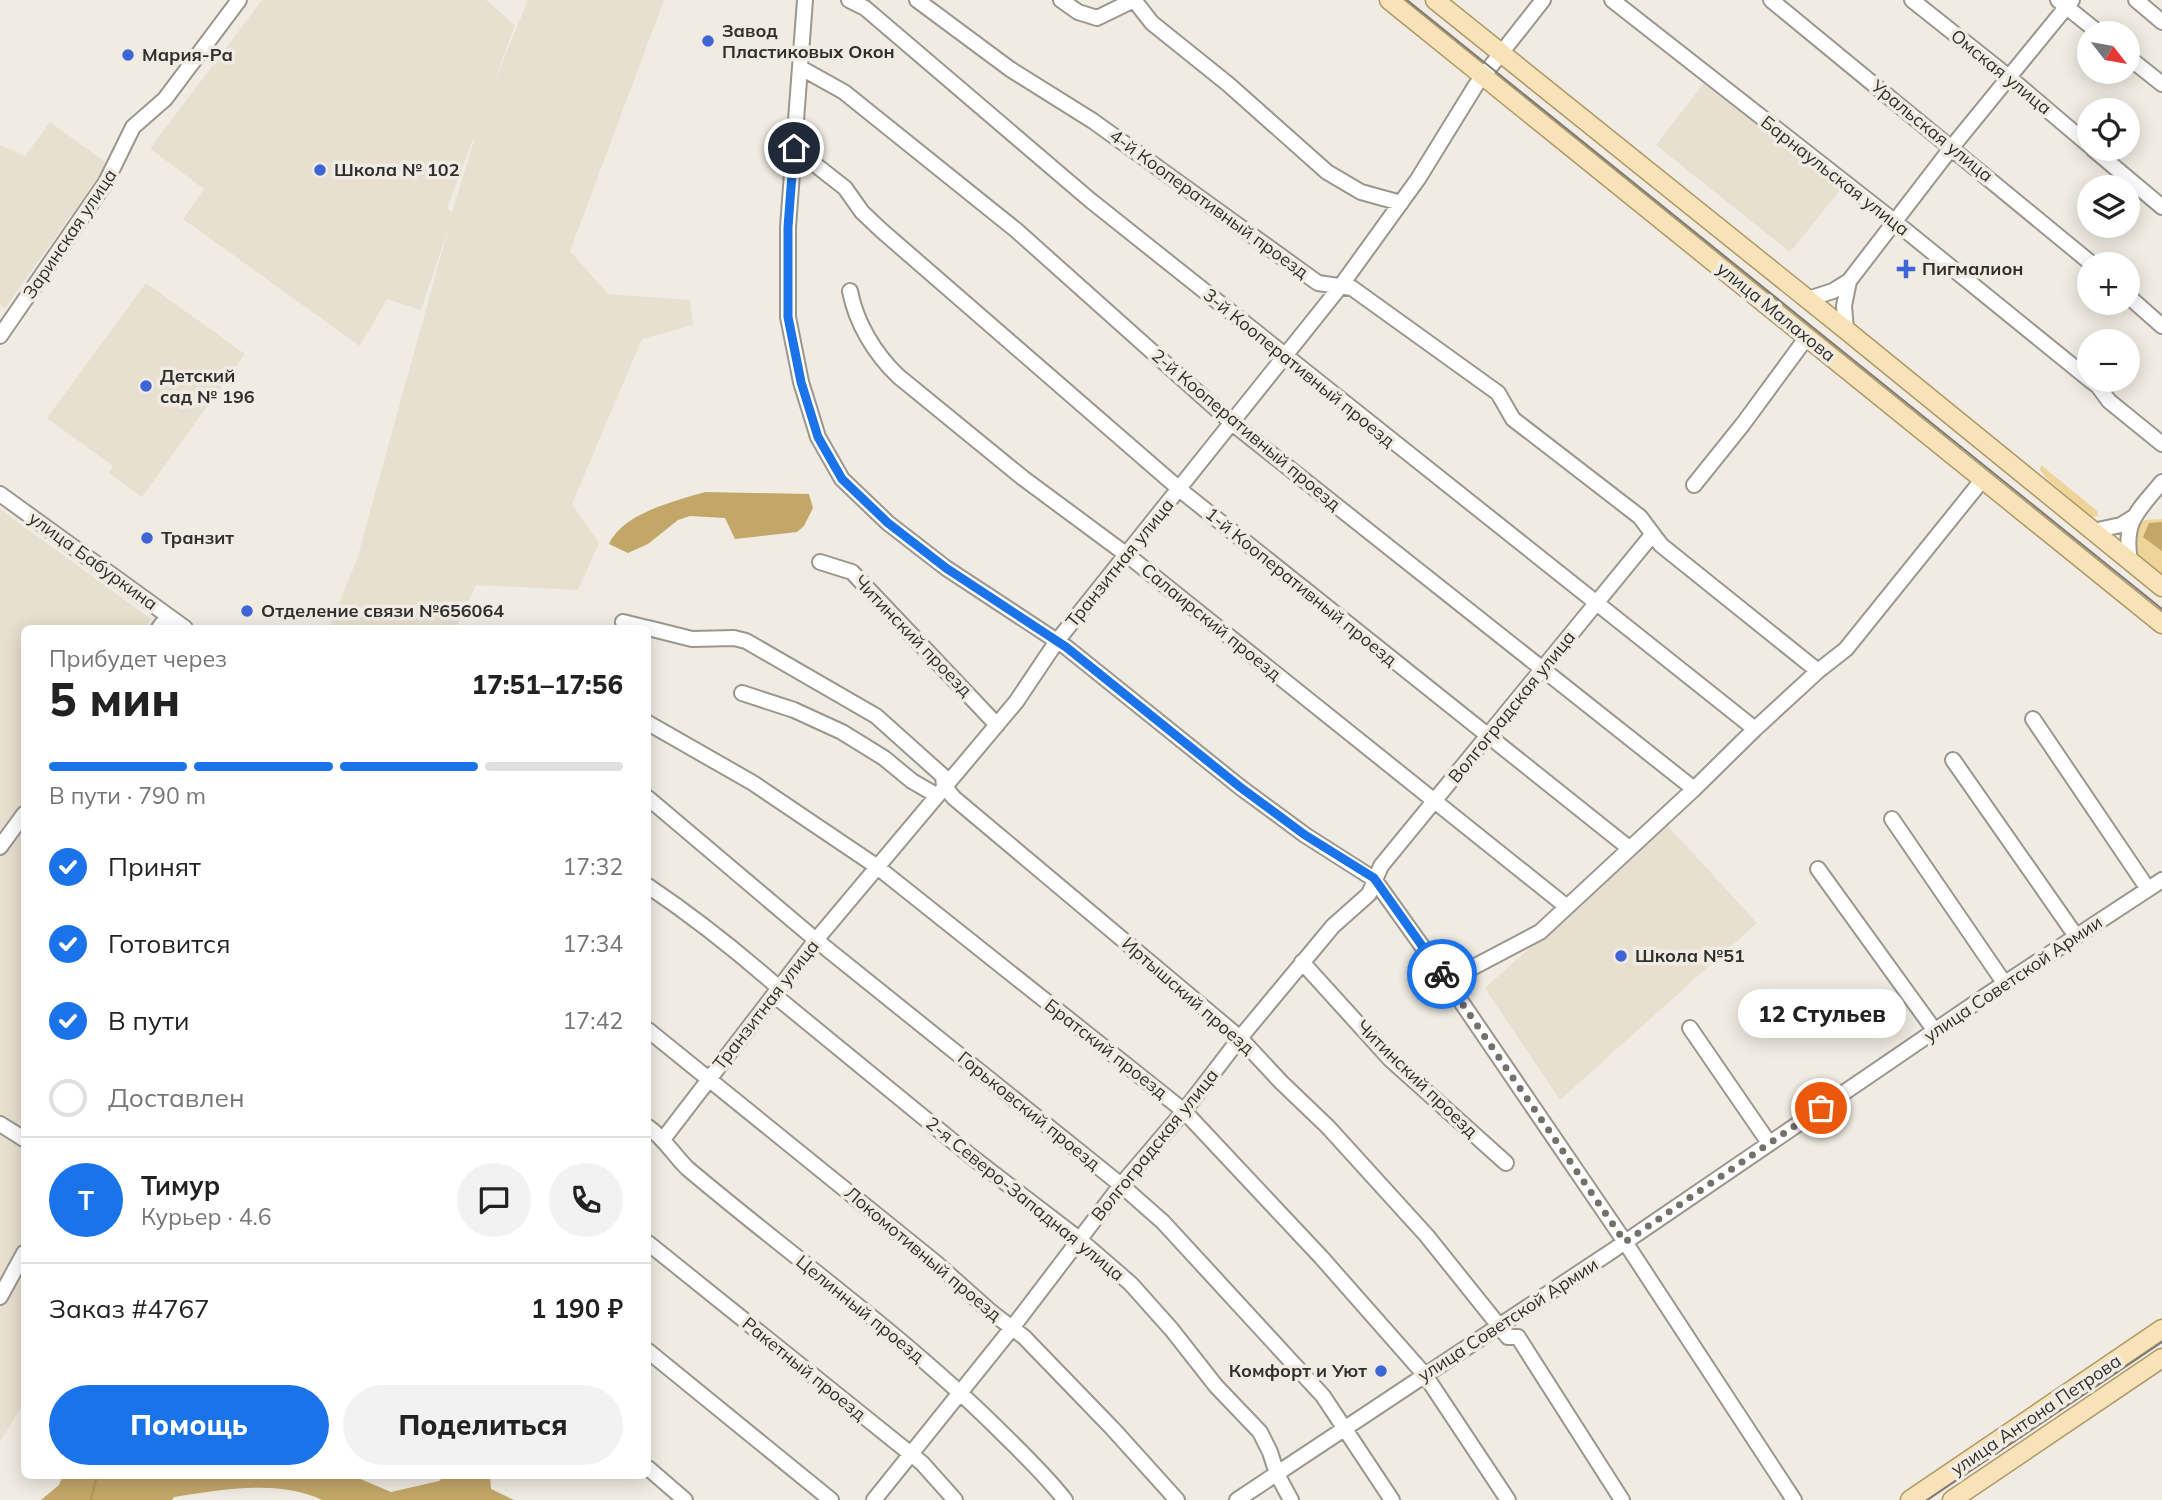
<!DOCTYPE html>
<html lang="ru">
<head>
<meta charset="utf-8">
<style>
	:root { --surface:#fff; --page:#f2f2f2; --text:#222; --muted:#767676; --line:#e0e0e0; --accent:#1a73e8 }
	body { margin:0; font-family:Mulish,sans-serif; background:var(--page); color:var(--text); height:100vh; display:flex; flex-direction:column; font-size:26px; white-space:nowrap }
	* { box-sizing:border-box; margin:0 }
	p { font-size:23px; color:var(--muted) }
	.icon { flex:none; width:38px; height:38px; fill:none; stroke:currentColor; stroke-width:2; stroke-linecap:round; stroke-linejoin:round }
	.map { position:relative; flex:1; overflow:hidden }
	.details { position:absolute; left:21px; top:625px; width:630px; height:854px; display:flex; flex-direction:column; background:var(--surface); border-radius:10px; box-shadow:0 4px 18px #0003 }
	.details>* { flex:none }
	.needle { width:46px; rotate:121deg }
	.tools { position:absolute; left:2077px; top:21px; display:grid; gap:14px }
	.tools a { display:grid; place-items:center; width:63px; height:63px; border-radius:50%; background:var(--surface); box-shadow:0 4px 18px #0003; font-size:35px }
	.pin { position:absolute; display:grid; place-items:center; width:60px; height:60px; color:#fff; margin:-30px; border:4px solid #fff; border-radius:50%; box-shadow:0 2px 7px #0007 }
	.courier { position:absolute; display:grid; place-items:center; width:70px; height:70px; margin:-35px; border:5px solid #1a73e8; border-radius:50%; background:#fff; color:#222; box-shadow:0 2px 9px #0007 }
	.bubble { position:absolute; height:49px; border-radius:24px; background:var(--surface); box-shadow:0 4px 18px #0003; font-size:23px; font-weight:800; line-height:49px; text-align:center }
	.headline em { font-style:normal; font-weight:800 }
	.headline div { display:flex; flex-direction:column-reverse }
	.headline { display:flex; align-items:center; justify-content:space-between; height:119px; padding:0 28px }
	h1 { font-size:46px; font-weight:800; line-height:52px }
	.bar { display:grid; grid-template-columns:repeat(4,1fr); gap:10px 7px; align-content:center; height:84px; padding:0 28px }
	.bar i { height:9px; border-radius:5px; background:var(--line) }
	.bar .on { background:var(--accent) }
	.bar p { grid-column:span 4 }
	.line { display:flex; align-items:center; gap:18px; padding:0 28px; border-top:2px solid var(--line) }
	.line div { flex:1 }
	.round { display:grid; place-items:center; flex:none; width:74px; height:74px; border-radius:37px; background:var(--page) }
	ol { padding:0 28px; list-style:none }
	li { display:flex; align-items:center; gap:21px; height:77px }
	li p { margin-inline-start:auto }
	li .icon { padding:7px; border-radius:50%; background:var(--accent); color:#fff; stroke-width:4 }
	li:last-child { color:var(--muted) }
	li i { width:38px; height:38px; border:4px solid var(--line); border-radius:50% }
	.cta { display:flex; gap:14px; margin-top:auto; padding:14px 28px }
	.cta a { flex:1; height:80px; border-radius:42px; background:var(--accent); color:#fff; font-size:28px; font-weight:800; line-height:80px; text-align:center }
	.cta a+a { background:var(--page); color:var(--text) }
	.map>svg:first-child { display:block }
	.built { fill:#e7e0d0; fill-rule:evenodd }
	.green { fill:#eed499 }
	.forest { fill:#c3a768 }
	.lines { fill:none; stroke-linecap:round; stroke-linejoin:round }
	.stream { stroke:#b6995b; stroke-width:2.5 }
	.minor-casing { stroke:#9b978e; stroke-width:18 }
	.major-casing { stroke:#ae9867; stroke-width:21 }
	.minor { stroke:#fff; stroke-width:14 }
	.major { stroke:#f7e3b7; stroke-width:18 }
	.tram { stroke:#7e7b76; stroke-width:2 }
	.done { stroke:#74716c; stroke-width:7; stroke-dasharray:0 12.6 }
	.route { stroke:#1a73e8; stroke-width:9 }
	.poi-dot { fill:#3d65d6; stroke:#f0ece3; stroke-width:2.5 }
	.labels { text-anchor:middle; stroke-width:7; stroke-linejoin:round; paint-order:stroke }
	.poi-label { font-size:18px; font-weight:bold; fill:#312f2c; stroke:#f0ece3; text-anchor:start }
	.street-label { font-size:18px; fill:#312f2c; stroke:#f0ece3 }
</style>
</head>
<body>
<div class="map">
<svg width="2162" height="1500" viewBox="0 0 2162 1500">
	<rect width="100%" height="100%" fill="#f0ece3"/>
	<path class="built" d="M 262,0 L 486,0 L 515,25 L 493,85 L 528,0 L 664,0 L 570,251 L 608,294 L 690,300 L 693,325 L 642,339 L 572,504 L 599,543 L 578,590 L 476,585 L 456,628 L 329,628 L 357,559 L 449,226 L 421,310 L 387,299 L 360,346 L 183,219 L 204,189 L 152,150 L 151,147 ZM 473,139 L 474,140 L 452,213 L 447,208 Z
		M 1707,79 L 1842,188 L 1790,252 L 1656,145 Z
		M 50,122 L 105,162 L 104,169 L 5,308 L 0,305 L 0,145 L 25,156 Z
		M 146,283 L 245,354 L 142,497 L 109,473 L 113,466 L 47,418 Z
		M 0,509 L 151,619 L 145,628 L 24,628 L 24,1403 L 0,1442 Z
		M 1667,825 L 1757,923 L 1560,1100 L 1485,988 Z"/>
	<path class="green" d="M 2041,465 L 2097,511 L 2098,516 L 2091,517 L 2048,480 L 2040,470 Z
		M 2162,519 L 2162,575 L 2133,552 L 2132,528 L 2145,520 Z"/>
	<path class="forest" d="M 705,492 L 809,494 L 813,508 L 804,526 L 797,532 L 735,539 L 725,518 L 690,516 L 678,520 L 648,544 L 628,553 L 609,544 C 623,513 675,501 705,492 Z
		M 2162,522 L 2162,551 L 2143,537 L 2149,523 Z
		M 63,1475 L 351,1475 L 391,1492 L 439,1481 L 445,1475 L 490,1475 L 491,1489 L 514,1500 L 322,1500 C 278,1479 220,1490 174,1497 L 172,1500 L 41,1500 L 59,1485 Z"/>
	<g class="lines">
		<path class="stream" d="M 91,1500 L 97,1475"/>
		<defs>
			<path id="minor" d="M 805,0 L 788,227 L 788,317 L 801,382 L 818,437 L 842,479 L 888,523 L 946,568 L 1066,647 L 1240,787 L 1305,835 L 1374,879 L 1447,981 L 1625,1242 L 1794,1500
				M 849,0 L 865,8 L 1090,200 L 1755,729
				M 917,0 L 1010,69 L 1093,121 L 1318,283 L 1352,288 L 1498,393 L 1513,419 L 1640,517 L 1661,545 L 1818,671
				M 1061,0 L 1078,12 L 1097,18 L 1134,0 L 1152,23 L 1228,84 L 1327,172 L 1361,192 L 1401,203
				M 1612,0 L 1894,221 L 2090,380
				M 1771,0 L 2092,264
				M 1912,0 L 2010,78 L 2090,146
				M 2058,0 L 2099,33
				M 2136,0 L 2162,22
				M 2128,57 L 2162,84
				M 801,68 L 844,92 L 1016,230 L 1232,423 L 1694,789
				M 794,148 L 845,188 L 862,212 L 881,230 L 1184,493 L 1629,848
				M 2093,149 L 2162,207
				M 850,291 C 856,323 875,354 898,376 L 1023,478 L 1131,558 L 1567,907
				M 2128,296 L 2162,326
				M 1808,299 L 1833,291 L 1849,281 L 1952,147 L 2072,0
				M 1846,330 L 1844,306 L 1849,281
				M 0,336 L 106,182 L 133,127 L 165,99 L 239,0
				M 2090,380 L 2098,386 L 2109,401 L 2162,444
				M 1694,485 L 1743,424 L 1807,337
				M 0,494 L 185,628
				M 2093,531 L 2121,525 L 2134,517
				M 2130,561 C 2123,521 2138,511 2162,482
				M 820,562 L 852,572 L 997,725
				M 623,622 L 647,628
				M 159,628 L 168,616
				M 648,628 L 692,639 L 734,638 L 746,641 L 876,716 L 943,776 L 944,786 L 954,798 L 1240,1038 L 1281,1082 L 1328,1127 L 1427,1236 L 1508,1337 L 1518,1337 L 1622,1500
				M 742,693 L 794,710 L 842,732 L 884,758 L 912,781 L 936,795
				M 2033,719 L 2148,889
				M 648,723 L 753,783 L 876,866 L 1184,1111 L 1321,1257 L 1425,1375 L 1508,1500
				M 1953,760 L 2076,936
				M 648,798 L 816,940 L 1121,1185 L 1163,1222 L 1323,1396 L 1392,1500
				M 1892,819 L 2005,984
				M 0,847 L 24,814
				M 1818,869 L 1935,1031
				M 648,886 C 694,917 737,951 779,988
				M 1302,962 L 1390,1059 L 1506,1163
				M 1447,981 L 1540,932 L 1694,789 L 1755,729 L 1818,671 L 1846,649 L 1983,479
				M 774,995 L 972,1157 L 1079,1239 L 1131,1284 L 1172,1330 L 1216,1386 L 1260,1432 L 1270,1452 L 1277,1474 L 1291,1500
				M 1690,1028 L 1769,1143
				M 648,1030 L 936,1263 L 991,1312 L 1024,1337 L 1113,1429 L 1177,1500
				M 0,1124 L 24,1139
				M 648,1127 C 664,1138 673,1154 687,1168 C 790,1255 899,1332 995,1426 C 1019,1450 1044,1473 1065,1500
				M 664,1138 L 816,940 L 1016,702 L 1057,641 L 1340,287 L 1418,179 L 1476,85 L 1543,0
				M 648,1243 L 922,1463 L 955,1500
				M 0,1297 L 24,1253
				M 648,1351 L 831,1500
				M 648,1468 L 685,1500
				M 874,1500 L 1012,1328 L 1121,1185 L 1184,1111 L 1240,1038 L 1333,926 L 1369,894 L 1381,866 L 1652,535
				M 1237,1500 L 1612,1251 L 1987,995 L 2162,880"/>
			<path id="major" d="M 1389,0 L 2162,624
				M 1435,0 L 1846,330 L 2162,587
				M 1910,1500 L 2162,1329
				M 1952,1500 L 2162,1358"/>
		</defs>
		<use href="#minor" class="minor-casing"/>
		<use href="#major" class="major-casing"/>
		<use href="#minor" class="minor"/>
		<use href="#major" class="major"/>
		<path class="tram" d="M 1407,0 L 2162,609
			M 1927,1500 L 2162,1342"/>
	</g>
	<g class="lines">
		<path class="done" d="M 1442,974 L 1625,1242 L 1821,1108"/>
		<path class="route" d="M 794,148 L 788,227 L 788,317 L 801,382 L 818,437 L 842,479 L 888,523 L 946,568 L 1066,647 L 1240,787 L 1305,835 L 1374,878 L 1442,974"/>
	</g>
	<g class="poi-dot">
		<circle cx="708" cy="41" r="7"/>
		<circle cx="128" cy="55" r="7"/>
		<circle cx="320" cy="170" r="7"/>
		<path d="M1902.5 258.5h7v7h7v7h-7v7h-7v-7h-7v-7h7z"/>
		<circle cx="146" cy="386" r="7"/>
		<circle cx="147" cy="538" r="7"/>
		<circle cx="247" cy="611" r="7"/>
		<circle cx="1621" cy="956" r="7"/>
		<circle cx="1381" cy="1371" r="7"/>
	</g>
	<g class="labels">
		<g class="poi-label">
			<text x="722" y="37">Завод<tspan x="722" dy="21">Пластиковых Окон</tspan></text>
			<text x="142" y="61">Мария-Ра</text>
			<text x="334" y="176">Школа № 102</text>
			<text x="1922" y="275">Пигмалион</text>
			<text x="160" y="382">Детский<tspan x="160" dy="21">сад № 196</tspan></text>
			<text x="161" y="544">Транзит</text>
			<text x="261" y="617">Отделение связи №656064</text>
			<text x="1635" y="962">Школа №51</text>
			<text x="1367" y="1377" text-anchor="end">Комфорт и Уют</text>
		</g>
		<g class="street-label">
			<text transform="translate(2001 72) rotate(39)" y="6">Омская улица</text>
			<text transform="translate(1932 131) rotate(39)" y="6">Уральская улица</text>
			<text transform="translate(1835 176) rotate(38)" y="6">Барнаульская улица</text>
			<text transform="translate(1209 204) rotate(36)" y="6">4-й Кооперативный проезд</text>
			<text transform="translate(70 234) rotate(-56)" y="6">Заринская улица</text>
			<text transform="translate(1776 312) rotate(39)" y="6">улица Малахова</text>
			<text transform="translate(1299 368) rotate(39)" y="6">3-й Кооперативный проезд</text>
			<text transform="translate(1246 430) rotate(40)" y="6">2-й Кооперативный проезд</text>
			<text transform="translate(93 561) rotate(36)" y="6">улица Бабуркина</text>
			<text transform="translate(1120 563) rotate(-51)" y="6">Транзитная улица</text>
			<text transform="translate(1301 587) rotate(39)" y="6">1-й Кооперативный проезд</text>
			<text transform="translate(1211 622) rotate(39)" y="6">Салаирский проезд</text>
			<text transform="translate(913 636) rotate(46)" y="6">Читинский проезд</text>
			<text transform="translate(1512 707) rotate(-51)" y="6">Волгоградская улица</text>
			<text transform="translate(2013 979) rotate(-34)" y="6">улица Советской Армии</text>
			<text transform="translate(1188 996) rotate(41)" y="6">Иртышский проезд</text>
			<text transform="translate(766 1005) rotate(-52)" y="6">Транзитная улица</text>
			<text transform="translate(1106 1049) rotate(38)" y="6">Братский проезд</text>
			<text transform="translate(1417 1079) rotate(44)" y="6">Читинский проезд</text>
			<text transform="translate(1029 1111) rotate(39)" y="6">Горьковский проезд</text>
			<text transform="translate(1155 1145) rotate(-51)" y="6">Волгоградская улица</text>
			<text transform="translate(1025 1199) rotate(39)" y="6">2-я Северо-Западная улица</text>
			<text transform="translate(923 1254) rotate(40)" y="6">Локомотивный проезд</text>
			<text transform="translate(860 1309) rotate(39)" y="6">Целинный проезд</text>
			<text transform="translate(1508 1320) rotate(-33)" y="6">улица Советской Армии</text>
			<text transform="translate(804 1369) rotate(39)" y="6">Ракетный проезд</text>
			<text transform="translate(2036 1415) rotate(-34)" y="6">улица Антона Петрова</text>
		</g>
	</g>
</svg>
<div class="tools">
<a><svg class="needle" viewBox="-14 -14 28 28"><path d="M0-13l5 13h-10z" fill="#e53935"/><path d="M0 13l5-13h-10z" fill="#767676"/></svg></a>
<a><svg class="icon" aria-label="locate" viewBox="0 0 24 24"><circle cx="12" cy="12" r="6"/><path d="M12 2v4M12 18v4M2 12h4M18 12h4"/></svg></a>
<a><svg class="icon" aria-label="layers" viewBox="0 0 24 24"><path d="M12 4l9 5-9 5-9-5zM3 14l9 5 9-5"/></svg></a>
<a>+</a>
<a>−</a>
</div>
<div class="pin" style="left:1821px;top:1108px;background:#ea580c"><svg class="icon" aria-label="bag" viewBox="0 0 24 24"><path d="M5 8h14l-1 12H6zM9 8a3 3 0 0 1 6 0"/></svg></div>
<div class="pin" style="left:794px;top:148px;background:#1f2937"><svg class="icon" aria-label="home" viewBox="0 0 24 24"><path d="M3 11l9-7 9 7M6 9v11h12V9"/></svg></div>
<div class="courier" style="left:1442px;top:974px"><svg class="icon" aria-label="bike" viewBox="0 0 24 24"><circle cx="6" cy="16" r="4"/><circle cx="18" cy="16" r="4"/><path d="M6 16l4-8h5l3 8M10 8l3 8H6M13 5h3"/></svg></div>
<div class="bubble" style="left:1738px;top:989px;width:168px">12 Стульев</div>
<section class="details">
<div class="headline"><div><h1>5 мин</h1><p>Прибудет через</p></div><em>17:51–17:56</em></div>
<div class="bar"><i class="on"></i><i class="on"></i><i class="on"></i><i></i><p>В пути · 790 m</p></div>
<ol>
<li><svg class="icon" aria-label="check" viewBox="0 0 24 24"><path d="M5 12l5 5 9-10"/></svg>Принят<p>17:32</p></li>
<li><svg class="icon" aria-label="check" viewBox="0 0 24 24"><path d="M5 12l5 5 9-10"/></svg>Готовится<p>17:34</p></li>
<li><svg class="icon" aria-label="check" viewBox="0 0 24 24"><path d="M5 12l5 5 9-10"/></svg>В пути<p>17:42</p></li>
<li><i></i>Доставлен</li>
</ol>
<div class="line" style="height:126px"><b class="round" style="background:var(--accent);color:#fff">Т</b><div><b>Тимур</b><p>Курьер · 4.6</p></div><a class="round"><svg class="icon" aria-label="chat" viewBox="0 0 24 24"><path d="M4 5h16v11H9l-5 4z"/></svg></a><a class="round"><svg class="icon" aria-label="phone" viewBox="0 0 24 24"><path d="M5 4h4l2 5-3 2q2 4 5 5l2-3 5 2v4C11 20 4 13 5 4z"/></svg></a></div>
<div class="line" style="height:91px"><div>Заказ #4767</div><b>1 190 ₽</b></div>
<div class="cta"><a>Помощь</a><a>Поделиться</a></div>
</section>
</div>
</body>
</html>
